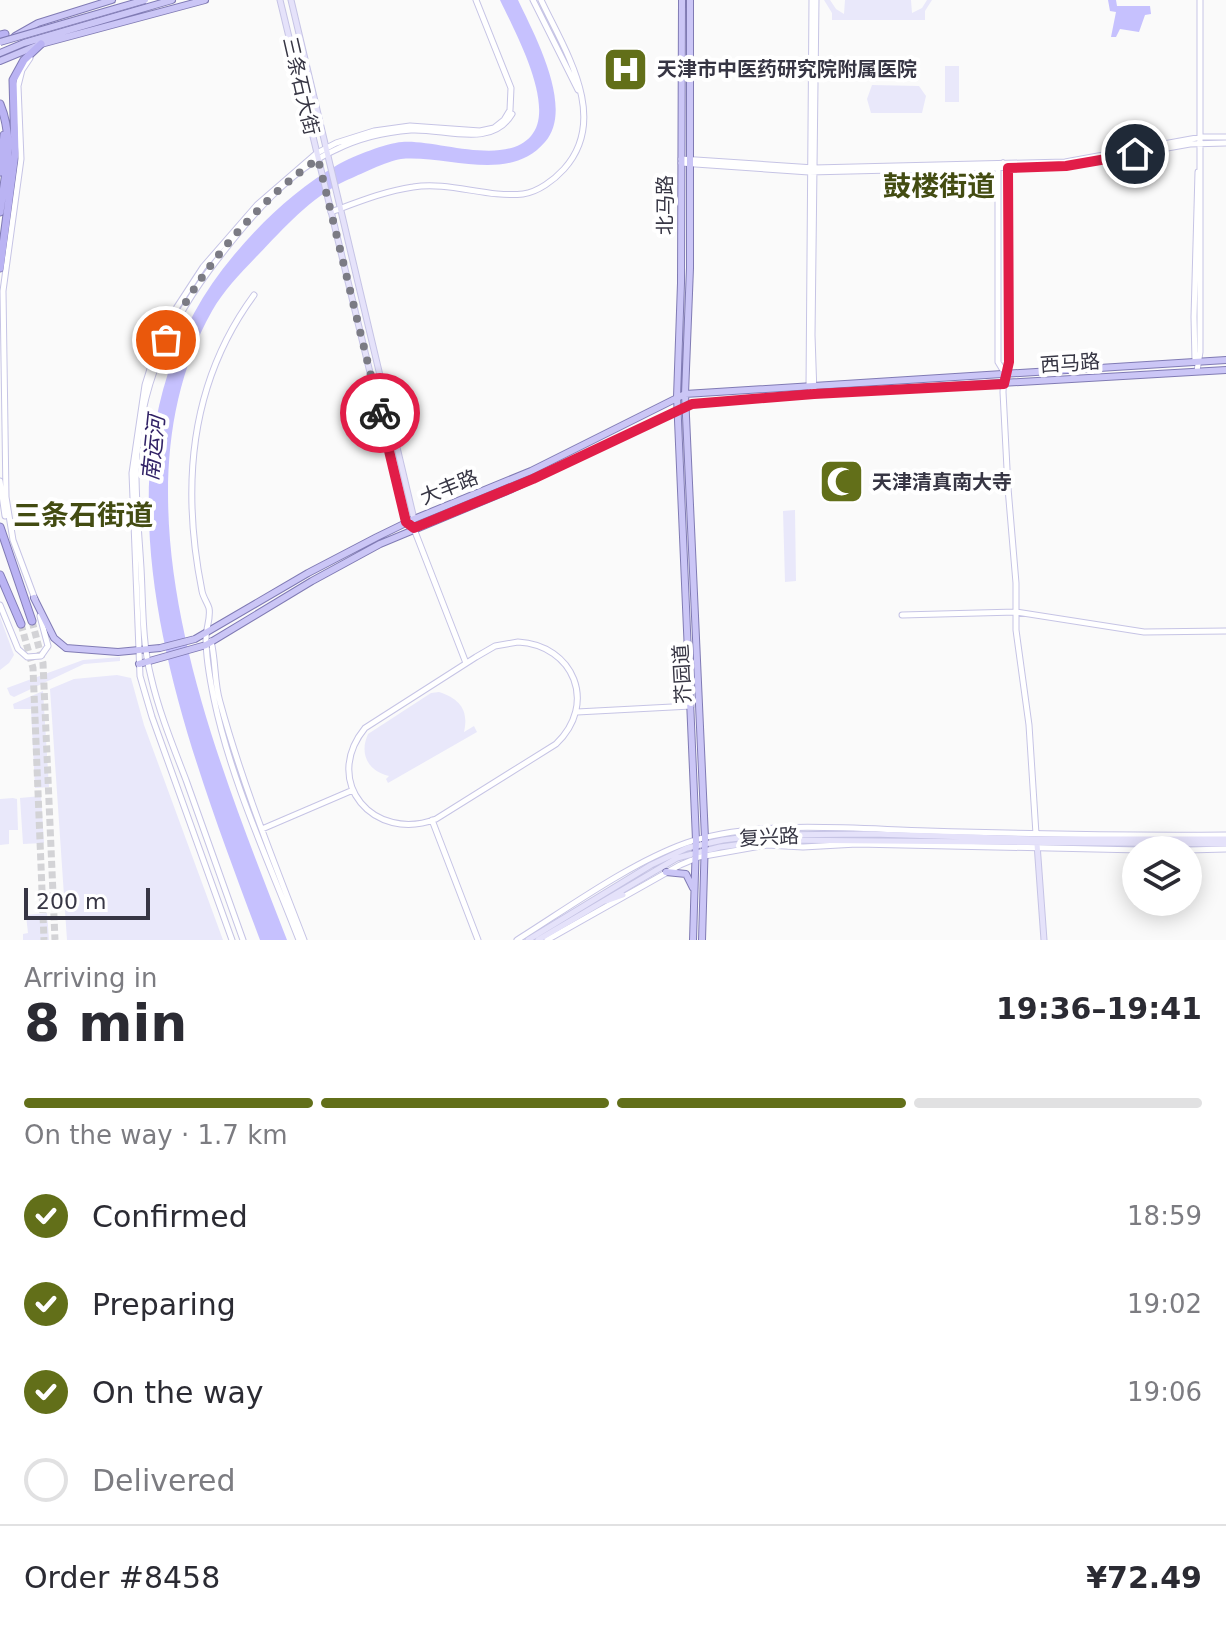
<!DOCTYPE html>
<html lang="en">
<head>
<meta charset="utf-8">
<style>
	:root { --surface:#fff; --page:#f7f7f7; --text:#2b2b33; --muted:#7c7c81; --line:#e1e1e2; --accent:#626f19 }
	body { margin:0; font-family:"DejaVu Sans","Noto Sans SC",sans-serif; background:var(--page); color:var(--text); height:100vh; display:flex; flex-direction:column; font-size:30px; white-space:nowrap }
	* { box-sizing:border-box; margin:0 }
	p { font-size:26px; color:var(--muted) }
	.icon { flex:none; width:44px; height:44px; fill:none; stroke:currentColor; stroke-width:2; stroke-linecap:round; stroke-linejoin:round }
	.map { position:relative; height:940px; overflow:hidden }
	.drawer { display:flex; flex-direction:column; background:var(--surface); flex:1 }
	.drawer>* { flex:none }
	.buttons { position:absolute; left:1122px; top:836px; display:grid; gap:16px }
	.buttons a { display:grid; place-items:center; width:80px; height:80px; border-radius:50%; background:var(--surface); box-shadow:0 4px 20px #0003; font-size:40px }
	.scale { position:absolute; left:24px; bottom:20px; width:126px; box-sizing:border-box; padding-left:8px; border:4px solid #373644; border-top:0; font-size:22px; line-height:28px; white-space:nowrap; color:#373644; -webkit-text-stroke:6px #fff; paint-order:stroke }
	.pin { position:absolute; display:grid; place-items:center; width:68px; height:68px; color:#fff; margin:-34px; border:4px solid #fff; border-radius:50%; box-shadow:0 2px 8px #0007 }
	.courier { position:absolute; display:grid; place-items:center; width:80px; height:80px; margin:-40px; border:6px solid #e11d48; border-radius:50%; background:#fff; color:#222; box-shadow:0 2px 10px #0007 }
	.overview em { font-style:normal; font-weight:800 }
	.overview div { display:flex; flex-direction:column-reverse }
	.overview { display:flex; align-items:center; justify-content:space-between; height:136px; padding:0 24px }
	h1 { font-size:52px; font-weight:800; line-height:60px }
	.bar { display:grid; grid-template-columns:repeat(4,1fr); gap:12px 8px; align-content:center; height:96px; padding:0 24px }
	.bar i { height:10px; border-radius:6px; background:var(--line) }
	.bar .selected { background:var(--accent) }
	.bar p { grid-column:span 4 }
	.line { display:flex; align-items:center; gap:20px; padding:0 24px; border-top:2px solid var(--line) }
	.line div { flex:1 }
	ol { padding:0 24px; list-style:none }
	li { display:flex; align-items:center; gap:24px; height:88px }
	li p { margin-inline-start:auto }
	li .icon { padding:8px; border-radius:50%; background:var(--accent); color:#fff; stroke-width:4 }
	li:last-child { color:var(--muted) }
	li i { width:44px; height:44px; border:4px solid var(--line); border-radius:50% }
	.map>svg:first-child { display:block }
	.green { fill:#e9e8fa }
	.water { fill:#c6c1fe }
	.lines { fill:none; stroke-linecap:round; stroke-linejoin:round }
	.trunk-tunnel { stroke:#d3d3d6; stroke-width:7; stroke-dasharray:7 3.5; stroke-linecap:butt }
	.tertiary-casing { stroke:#c6c4e5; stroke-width:7 }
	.secondary-casing { stroke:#c6c4e5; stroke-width:7 }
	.primary-casing { stroke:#807bb4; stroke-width:8 }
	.trunk-casing { stroke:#807bb4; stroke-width:9 }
	.tertiary { stroke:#fff; stroke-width:5 }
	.secondary { stroke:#e5e2fa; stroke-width:5 }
	.primary { stroke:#cbc6f6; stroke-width:6 }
	.trunk { stroke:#bab3f3; stroke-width:7 }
	.primary-bridge-casing { stroke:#807bb4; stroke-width:8; stroke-linecap:butt }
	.primary-bridge { stroke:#cbc6f6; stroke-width:6 }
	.done { stroke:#7b7b84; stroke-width:8; stroke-dasharray:0 14.4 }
	.route { stroke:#e11d48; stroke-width:10 }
	.labels { text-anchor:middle; stroke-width:8; stroke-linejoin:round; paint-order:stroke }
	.poi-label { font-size:20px; font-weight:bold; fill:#373644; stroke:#fff; text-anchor:start }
	.street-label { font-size:20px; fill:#373644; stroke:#fff }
	.water-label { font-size:22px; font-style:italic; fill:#312266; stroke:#fff }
	.district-label { font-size:28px; font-weight:bold; fill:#434c12; stroke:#fff }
</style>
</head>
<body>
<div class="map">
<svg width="1226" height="940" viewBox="0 0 1226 940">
	<rect width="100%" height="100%" fill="#fafafa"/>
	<path class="green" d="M 824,0 L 830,0 L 836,9 L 844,14 L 845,0 L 911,0 L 912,13 L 922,8 L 927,0 L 932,0 L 925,11 L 925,20 L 832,20 L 832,13 Z
		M 945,66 L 959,66 L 959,102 L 945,102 Z
		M 872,85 L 919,86 L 926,96 L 922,113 L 871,113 L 867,99 Z
		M 795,510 L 796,581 L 785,582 L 783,511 Z
		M 0,617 L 14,655 L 9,663 L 0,670 Z
		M 120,657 L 120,661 L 84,664 L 14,697 L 10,695 L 7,688 L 83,660 Z
		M 117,675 L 131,678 L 144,725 L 223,940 L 67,940 L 50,689 L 74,679 Z
		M 43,691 L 49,787 L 35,788 L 31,709 L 14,709 L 13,704 Z
		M 439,692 C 460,699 469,710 464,732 L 474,726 L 477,732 L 388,783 L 386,779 L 389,776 C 368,771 359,754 368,734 L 431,693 Z
		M 41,796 L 44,843 L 23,844 L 20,798 Z
		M 13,798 L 17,799 L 18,830 L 9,830 L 9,844 L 0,845 L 0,799 Z
		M 47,913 L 49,940 L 23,940 L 23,934 L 28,933 L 26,915 Z"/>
	<path class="water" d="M 500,0 L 518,0 C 534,34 575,108 545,142 C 509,184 449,155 401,159 C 387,161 359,175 345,181 C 310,198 284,228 258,255 C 241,273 224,290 212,311 C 106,500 216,756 287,940 L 260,940 C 182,730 68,452 234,255 C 264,219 299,187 339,164 C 354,156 386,143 402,142 C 436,139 504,167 531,136 C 557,107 514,30 500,0 Z
		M 1108,0 L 1116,0 L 1117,6 L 1150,6 L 1151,14 L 1145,15 L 1139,32 L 1120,29 L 1116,37 L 1111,37 L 1116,12 L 1110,11 Z"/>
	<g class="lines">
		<path class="trunk-tunnel" d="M 32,621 L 43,663 L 55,940
			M 21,624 L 33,668 L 44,940"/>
		<defs>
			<path id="tertiary" d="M 533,0 L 578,90
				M 681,159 L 814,168 L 1065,162 L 1202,137 L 1226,137
				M 681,163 L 809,172 L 1066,166 L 1190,144 L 1226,143
				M 1003,163 L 1008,168 L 1009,362 L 1004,373 L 1003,392 L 1008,488 L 1016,583 L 1016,630 L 1029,725 L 1036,834
				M 998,168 L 998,362 L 1004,372
				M 331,212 C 358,202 385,191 413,187 C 449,181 487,198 523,194 C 538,192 554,180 564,169 C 610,118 565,51 541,0
				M 254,295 C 190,382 181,486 202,591 C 203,597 207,602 209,608 C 211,618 206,628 206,638 C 206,658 210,680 214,699 C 231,781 269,862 299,940
				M 1195,362 L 1194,317 L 1198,172
				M 1197,371 L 1200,352 L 1200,0
				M 809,387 L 812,0
				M 814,394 L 812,335 L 816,0
				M 0,481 L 5,516
				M 414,529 L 466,663
				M 13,540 L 6,497 L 3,291 L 21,159 L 18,86 L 22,70 L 30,58
				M 13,540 L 35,599
				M 0,605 L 18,649 L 27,657 L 41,656 L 48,646 L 40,616
				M 902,615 L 1016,612 L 1144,632 L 1226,631
				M 211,641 C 216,661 214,682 220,702 C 242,783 274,862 304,940
				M 518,642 C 574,645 598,704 556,744 L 436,819 C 374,843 321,782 365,728 L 476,657 L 495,646 Z
				M 577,712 L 691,706
				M 432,820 L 478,940
				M 262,829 L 353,790
				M 1188,850 L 1226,849
				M 232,940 L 152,717 L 140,676 L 132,473 L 145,385 L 154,356 L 173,313 L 203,267 L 257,205 L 317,153 L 336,143 L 374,131 L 410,126 L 480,131 L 494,128 L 504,120 L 510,110 L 511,88 L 476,0
				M 243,940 C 224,887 205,834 186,780 C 173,746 159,712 151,677 C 142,642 143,604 141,568 C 139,536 136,504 136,472 C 138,387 169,321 220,256 C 251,216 289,171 335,150 C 359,138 384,132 411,130 C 444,128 491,149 512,114
				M 517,940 C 568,908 630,863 686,843 C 757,819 854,829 928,831 C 1027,834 1127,836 1226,835
				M 547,940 L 680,865 L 699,857 L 767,845 L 803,847 L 857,844 L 1140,850"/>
			<path id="secondary" d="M 280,0 L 403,509 L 406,522 L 414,528
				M 291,0 L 414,519
				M 752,830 L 764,833
				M 1037,844 L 1044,940
				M 606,901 L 623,895
				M 528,940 L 651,865 L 687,848 L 723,840 L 763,835 L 872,834 L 1036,839 L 1226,839
				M 538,940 L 677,858 L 720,847 L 773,840 L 1226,844"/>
			<path id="primary" d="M 682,0 L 681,283 L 677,397 L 696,840 L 693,940
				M 690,0 L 690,268 L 685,394 L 705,838 L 702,940
				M 15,36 L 38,23 L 112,0
				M 0,53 L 24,43 L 172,0
				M 0,61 L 41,44 L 205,0
				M 34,598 L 54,638 L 66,648 L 118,652 L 160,648 L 195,639 L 308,573 L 377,537 L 414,519 L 531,471 L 685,394 L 1226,360
				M 139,664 L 206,645 L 312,581 L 380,544 L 512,489 L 692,404 L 814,394 L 1226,370
				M 666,872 L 686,874 L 693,888"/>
			<path id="trunk" d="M 0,35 L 5,34
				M 0,104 C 15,140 5,175 0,212
				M 0,172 L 4,135
				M 0,268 L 15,153 L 13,80 L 24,60 L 41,44
				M 0,527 L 32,621
				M 0,575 L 21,624"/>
		</defs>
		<use href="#tertiary" class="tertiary-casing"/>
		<use href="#secondary" class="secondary-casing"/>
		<use href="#primary" class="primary-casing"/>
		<use href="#trunk" class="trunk-casing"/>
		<use href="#tertiary" class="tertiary"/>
		<use href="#secondary" class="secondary"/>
		<use href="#primary" class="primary"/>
		<use href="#trunk" class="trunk"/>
		<defs>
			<path id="primary-bridge" d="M 0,42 L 145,0"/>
		</defs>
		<use href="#primary-bridge" class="primary-bridge-casing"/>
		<use href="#primary-bridge" class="primary-bridge"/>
	</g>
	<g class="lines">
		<path class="done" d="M 166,340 C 194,276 260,198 318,159 L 380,413"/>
		<path class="route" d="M 380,413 L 406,522 L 414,528 L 533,479 L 692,404 L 814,394 L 1004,384 L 1009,362 L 1008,168 L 1066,166 L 1135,154"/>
	</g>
	<defs>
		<symbol id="hospital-square" viewBox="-11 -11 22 22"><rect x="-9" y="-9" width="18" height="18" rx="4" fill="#626f19" stroke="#fff"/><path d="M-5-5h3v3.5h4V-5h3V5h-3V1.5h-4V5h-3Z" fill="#fff"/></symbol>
		<symbol id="mosque-square" viewBox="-11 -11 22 22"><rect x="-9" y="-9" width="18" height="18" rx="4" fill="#626f19" stroke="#fff"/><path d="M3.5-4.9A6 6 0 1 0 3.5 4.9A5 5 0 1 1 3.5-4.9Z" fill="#fff"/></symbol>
	</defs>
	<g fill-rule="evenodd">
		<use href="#hospital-square" x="600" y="44" width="51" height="51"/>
		<use href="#mosque-square" x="816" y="456" width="51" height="51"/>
	</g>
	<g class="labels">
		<g class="poi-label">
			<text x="657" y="76">天津市中医药研究院附属医院</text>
			<text x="872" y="489">天津清真南大寺</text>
		</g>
		<g class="street-label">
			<text transform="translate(301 86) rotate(77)" y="7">三条石大街</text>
			<text transform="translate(665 205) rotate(-90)" y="7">北马路</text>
			<text transform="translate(1070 363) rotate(-4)" y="7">西马路</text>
			<text transform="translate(449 487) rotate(-22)" y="7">大丰路</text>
			<text transform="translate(682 674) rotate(-93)" y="7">芥园道</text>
			<text transform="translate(769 837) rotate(-3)" y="7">复兴路</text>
		</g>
		<g class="water-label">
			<text transform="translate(153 448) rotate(-84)" y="8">南运河</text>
		</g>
		<g class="district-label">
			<text x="939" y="196">鼓楼街道</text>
			<text x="83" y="525">三条石街道</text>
		</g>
	</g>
</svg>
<div class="buttons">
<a><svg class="icon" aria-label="layers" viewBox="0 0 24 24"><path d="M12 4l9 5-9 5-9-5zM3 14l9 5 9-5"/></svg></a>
</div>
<div class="scale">200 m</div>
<div class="pin" style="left:166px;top:340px;background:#ea580c"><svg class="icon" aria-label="bag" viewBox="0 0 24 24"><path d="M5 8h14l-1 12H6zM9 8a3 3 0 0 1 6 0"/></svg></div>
<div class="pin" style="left:1135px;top:154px;background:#1f2937"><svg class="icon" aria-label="home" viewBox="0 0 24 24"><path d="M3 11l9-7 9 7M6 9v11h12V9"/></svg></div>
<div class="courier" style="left:380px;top:413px"><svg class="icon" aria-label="bike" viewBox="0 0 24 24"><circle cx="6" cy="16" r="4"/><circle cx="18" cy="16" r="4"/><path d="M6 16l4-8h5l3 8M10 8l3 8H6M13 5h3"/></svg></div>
</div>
<section class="drawer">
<div class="overview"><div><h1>8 min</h1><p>Arriving in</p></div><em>19:36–19:41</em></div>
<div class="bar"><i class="selected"></i><i class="selected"></i><i class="selected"></i><i></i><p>On the way · 1.7 km</p></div>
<ol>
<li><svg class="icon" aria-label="check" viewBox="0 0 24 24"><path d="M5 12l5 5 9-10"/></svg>Confirmed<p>18:59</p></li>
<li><svg class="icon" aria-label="check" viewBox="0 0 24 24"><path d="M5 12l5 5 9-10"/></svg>Preparing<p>19:02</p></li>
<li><svg class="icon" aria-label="check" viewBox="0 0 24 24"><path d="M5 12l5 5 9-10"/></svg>On the way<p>19:06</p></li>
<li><i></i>Delivered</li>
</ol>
<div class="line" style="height:104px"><div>Order #8458</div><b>¥72.49</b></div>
</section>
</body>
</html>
